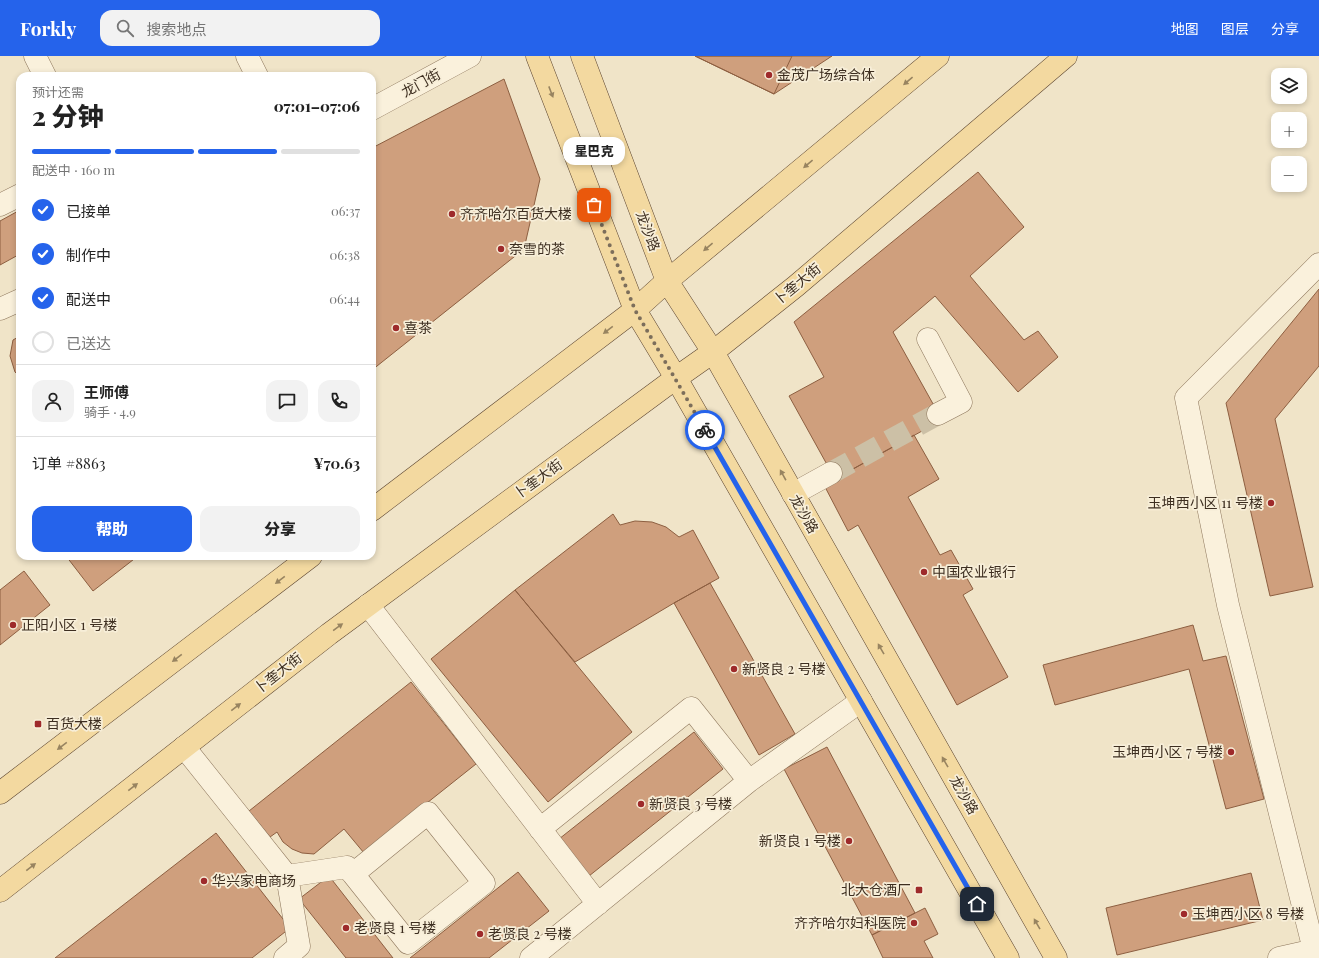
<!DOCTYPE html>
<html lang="zh">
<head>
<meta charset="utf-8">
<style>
	:root { --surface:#fff; --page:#f2f2f2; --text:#222; --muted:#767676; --line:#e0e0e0; --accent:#2563eb }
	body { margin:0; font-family:"Playfair Display","Noto Sans SC",serif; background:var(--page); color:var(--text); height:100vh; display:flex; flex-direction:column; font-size:15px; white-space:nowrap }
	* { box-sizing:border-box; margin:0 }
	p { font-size:13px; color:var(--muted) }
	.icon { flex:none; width:22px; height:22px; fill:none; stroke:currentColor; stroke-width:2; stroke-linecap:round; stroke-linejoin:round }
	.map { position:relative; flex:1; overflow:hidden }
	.drawer { position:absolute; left:16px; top:16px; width:360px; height:488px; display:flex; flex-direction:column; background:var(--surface); border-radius:12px; box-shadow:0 2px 6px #0003 }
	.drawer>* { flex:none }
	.controls { position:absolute; left:1271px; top:12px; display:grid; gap:8px }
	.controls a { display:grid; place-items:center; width:36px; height:36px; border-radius:8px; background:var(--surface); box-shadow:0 2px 6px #0003; font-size:20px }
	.pin { position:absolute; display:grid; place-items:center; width:34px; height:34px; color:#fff; margin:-17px; border-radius:8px; box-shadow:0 2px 6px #0006 }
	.courier { position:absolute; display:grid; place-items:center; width:40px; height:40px; margin:-20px; border:3px solid #2563eb; border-radius:50%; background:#fff; color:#222; box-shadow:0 1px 5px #0007 }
	.bubble { position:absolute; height:28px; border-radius:12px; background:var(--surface); box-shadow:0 2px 6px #0003; font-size:13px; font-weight:800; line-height:28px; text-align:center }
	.summary em { font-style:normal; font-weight:800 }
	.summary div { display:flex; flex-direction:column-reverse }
	.summary { display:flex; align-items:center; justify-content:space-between; height:68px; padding:0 16px }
	h1 { font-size:26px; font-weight:800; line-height:30px }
	.bar { display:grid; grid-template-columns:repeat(4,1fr); gap:6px 4px; align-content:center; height:48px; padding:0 16px }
	.bar i { height:5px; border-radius:3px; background:var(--line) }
	.bar .active { background:var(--accent) }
	.bar p { grid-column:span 4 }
	.line { display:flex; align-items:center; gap:10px; padding:0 16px; border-top:1px solid var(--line) }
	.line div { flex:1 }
	.round { display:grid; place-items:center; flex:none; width:42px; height:42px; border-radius:12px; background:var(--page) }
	ol { padding:0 16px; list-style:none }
	li { display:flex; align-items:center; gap:12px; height:44px }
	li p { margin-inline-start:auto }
	li .icon { padding:4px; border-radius:50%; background:var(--accent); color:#fff; stroke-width:4 }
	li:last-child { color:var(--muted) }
	li i { width:22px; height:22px; border:2px solid var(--line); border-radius:50% }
	.cta { display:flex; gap:8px; margin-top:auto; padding:8px 16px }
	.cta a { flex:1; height:46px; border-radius:12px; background:var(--accent); color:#fff; font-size:16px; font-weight:800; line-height:46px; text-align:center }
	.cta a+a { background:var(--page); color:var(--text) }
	header { display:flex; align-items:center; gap:24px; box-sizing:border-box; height:56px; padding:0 20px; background:var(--accent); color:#fff }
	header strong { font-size:19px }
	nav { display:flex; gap:22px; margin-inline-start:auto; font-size:14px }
	.search { width:280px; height:36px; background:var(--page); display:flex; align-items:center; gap:10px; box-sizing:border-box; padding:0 14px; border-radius:12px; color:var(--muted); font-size:15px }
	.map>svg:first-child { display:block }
	.building { fill:#cf9f7d; stroke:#8d5f41 }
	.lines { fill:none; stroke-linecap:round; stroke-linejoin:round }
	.minor-tunnel { stroke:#ccc0a6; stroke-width:22; stroke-dasharray:22 11; stroke-linecap:butt }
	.minor-casing { stroke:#8d765c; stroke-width:23 }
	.major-casing { stroke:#5b4430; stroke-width:23 }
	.minor { stroke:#faf1dc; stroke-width:22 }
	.major { stroke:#f3d9a0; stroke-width:22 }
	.oneway { fill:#988460 }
	.done { stroke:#7c6e5b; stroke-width:4; stroke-dasharray:0 7.2 }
	.route { stroke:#2563eb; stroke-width:5 }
	.poi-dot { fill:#9e2a2b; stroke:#f7eed8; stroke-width:1.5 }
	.labels { text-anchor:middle; stroke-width:3.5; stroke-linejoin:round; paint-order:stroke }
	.poi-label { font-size:14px; fill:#3d2e20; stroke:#f7eed8; text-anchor:start }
	.street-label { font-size:14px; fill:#3d2e20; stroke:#f7eed8 }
</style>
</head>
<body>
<header>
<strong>Forkly</strong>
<div class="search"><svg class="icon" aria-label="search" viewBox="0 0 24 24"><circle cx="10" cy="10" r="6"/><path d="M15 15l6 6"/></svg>搜索地点</div>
<nav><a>地图</a><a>图层</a><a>分享</a></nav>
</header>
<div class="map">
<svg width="1319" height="902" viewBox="0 0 1319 902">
	<rect width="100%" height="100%" fill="#f0e4c8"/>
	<path class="building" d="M 695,0 L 792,0 L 774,38 Z
		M 695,0 L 832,0 L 774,38 Z
		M 504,23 L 540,123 L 524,193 L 372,314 L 372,92 Z
		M 978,116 L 1024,171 L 970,220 L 1024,284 L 1038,275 L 1058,301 L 1018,336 L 935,240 L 893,276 L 942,364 L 835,423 L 789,340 L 824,321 L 794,266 Z
		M 20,154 L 20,198 L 0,209 L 0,165 Z
		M 1319,233 L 1319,310 L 1275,363 L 1313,531 L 1270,540 L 1226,347 Z
		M 20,280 L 20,321 L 15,316 L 10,300 L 13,284 Z
		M 914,379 L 939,423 L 908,441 L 940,499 L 951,494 L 973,533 L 963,539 L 1008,621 L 957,649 L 858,469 L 848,475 L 824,429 Z
		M 613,458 L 620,469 L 635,465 L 652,466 L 666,471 L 679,481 L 693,474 L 719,522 L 674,547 L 575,606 L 515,534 Z
		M 66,500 L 138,500 L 93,535 Z
		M 24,515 L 50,549 L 0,589 L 0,534 Z
		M 710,527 L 795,678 L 759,699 L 674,547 Z
		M 515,534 L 632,676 L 548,746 L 431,603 Z
		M 1193,569 L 1203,605 L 1226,600 L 1264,743 L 1226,753 L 1189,613 L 1055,649 L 1043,609 Z
		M 411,626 L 476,708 L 364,797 L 344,773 L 314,798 L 302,797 L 292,793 L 283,786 L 277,776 L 270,781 L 249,755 Z
		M 694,676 L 723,713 L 589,820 L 559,783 Z
		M 827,691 L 915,857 L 872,879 L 784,713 Z
		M 216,777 L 290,872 L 252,902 L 55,902 Z
		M 518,816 L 549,855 L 489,902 L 410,902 Z
		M 1251,817 L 1263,864 L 1117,899 L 1106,852 Z
		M 329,820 L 393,902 L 346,902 L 299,843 Z
		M 925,852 L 938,878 L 924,885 L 933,902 L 883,902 L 872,879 Z"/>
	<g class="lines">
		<path class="minor-tunnel" d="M 831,417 L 938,358"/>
		<defs>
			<path id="minor" d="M 35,0 L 45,20
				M 247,0 L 257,20
				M 372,53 L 470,0
				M 0,149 L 20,139
				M 0,253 L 20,244
				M 928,283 L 961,346 L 938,358
				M 793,438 L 831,417
				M 368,549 L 598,848
				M 184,691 L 287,820 L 347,811 L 353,818 L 408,887 L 484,827 L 428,757 L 353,818
				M 540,773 L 691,652 L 749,725
				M 285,902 L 299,890 L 287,820
				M 531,902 L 749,725 L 861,645
				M 1279,902 L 1319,893
				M 1317,902 L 1314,894 L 1228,549 L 1186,342 L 1319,208"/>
			<path id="major" d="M 537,0 L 635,254 L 676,322 L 1008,902
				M 582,0 L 667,225 L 713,296 L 1056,902
				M 372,454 L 635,254 L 667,225 L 938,0
				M 0,737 L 311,500
				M 0,835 L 329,578 L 676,322 L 713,296 L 796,230 L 1066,0"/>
		</defs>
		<use href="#minor" class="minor-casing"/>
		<use href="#major" class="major-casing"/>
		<use href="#minor" class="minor"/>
		<use href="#major" class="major"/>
	</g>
	<defs><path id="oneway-solid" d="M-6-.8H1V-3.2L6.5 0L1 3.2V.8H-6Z"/></defs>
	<g class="oneway">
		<use href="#oneway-solid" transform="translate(908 25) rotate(140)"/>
		<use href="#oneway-solid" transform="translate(551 36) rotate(69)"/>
		<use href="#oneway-solid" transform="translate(808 108) rotate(140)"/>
		<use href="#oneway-solid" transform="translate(708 191) rotate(140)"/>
		<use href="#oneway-solid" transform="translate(608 274) rotate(143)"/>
		<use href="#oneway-solid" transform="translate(783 419) rotate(-119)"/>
		<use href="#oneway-solid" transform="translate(280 524) rotate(143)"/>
		<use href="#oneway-solid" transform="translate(338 571) rotate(-36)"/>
		<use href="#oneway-solid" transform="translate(881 593) rotate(-120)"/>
		<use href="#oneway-solid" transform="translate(177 602) rotate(143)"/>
		<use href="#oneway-solid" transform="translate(236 651) rotate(-38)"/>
		<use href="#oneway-solid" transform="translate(62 690) rotate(143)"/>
		<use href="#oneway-solid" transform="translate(945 706) rotate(-120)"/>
		<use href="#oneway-solid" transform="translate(133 731) rotate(-38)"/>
		<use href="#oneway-solid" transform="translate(31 811) rotate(-38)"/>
		<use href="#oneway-solid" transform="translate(1037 868) rotate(-120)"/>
	</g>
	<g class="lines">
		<path class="done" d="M 594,149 L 635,254 L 705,374"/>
		<path class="route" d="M 705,374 L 977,848"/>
	</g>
	<g class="poi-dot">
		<circle cx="769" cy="19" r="4"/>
		<circle cx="452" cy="158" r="4"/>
		<circle cx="501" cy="193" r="4"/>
		<circle cx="396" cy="272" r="4"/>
		<circle cx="1271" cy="447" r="4"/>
		<circle cx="924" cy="516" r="4"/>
		<circle cx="13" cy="569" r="4"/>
		<circle cx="734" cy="613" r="4"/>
		<rect x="34" y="664" width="8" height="8" rx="2"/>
		<circle cx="1231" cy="696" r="4"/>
		<circle cx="641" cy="748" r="4"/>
		<circle cx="849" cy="785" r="4"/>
		<circle cx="204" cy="825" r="4"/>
		<rect x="915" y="830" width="8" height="8" rx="2"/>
		<circle cx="1184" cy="858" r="4"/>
		<circle cx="914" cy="867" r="4"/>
		<circle cx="346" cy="872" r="4"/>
		<circle cx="480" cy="878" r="4"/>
	</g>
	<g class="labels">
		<g class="poi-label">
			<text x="777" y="24">金茂广场综合体</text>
			<text x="460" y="163">齐齐哈尔百货大楼</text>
			<text x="509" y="198">奈雪的茶</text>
			<text x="404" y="277">喜茶</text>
			<text x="1263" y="452" text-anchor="end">玉坤西小区 11 号楼</text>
			<text x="932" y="521">中国农业银行</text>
			<text x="21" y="574">正阳小区 1 号楼</text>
			<text x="742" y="618">新贤良 2 号楼</text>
			<text x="46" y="673">百货大楼</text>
			<text x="1223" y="701" text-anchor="end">玉坤西小区 7 号楼</text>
			<text x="649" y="753">新贤良 3 号楼</text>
			<text x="841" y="790" text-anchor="end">新贤良 1 号楼</text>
			<text x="212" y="830">华兴家电商场</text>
			<text x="911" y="839" text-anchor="end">北大仓酒厂</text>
			<text x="1192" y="863">玉坤西小区 8 号楼</text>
			<text x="906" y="872" text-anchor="end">齐齐哈尔妇科医院</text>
			<text x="354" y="877">老贤良 1 号楼</text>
			<text x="488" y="883">老贤良 2 号楼</text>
		</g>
		<g class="street-label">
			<text transform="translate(421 27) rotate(-29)" y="5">龙门街</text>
			<text transform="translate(648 175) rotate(69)" y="5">龙沙路</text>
			<text transform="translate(797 228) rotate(-39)" y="5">卜奎大街</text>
			<text transform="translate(538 423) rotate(-36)" y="5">卜奎大街</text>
			<text transform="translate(804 458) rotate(60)" y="5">龙沙路</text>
			<text transform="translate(278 617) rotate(-38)" y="5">卜奎大街</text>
			<text transform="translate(964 739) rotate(60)" y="5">龙沙路</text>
		</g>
	</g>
</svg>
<div class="controls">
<a><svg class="icon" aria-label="layers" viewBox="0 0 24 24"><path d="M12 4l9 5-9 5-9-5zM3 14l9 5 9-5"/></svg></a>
<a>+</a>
<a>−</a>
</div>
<div class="pin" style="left:594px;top:149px;background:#ea580c"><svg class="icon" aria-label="bag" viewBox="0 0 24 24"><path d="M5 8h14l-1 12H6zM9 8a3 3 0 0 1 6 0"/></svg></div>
<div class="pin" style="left:977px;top:848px;background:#1f2937"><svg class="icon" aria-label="home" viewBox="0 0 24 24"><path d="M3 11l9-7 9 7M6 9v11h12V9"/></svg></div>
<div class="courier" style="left:705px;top:374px"><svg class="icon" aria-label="bike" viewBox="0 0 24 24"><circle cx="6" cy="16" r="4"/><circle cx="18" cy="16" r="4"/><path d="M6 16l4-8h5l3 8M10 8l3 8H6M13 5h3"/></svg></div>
<div class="bubble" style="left:563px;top:81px;width:62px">星巴克</div>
<section class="drawer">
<div class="summary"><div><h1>2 分钟</h1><p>预计还需</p></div><em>07:01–07:06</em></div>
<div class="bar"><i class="active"></i><i class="active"></i><i class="active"></i><i></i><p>配送中 · 160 m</p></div>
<ol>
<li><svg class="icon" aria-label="check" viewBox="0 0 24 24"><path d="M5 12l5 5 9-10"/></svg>已接单<p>06:37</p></li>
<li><svg class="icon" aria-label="check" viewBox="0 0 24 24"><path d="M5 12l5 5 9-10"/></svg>制作中<p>06:38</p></li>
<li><svg class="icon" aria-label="check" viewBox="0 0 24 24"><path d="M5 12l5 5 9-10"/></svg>配送中<p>06:44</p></li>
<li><i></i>已送达</li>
</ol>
<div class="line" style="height:72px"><a class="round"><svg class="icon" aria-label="person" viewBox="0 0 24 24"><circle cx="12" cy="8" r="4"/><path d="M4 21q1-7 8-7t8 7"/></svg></a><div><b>王师傅</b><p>骑手 · 4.9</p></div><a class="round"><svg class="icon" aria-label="chat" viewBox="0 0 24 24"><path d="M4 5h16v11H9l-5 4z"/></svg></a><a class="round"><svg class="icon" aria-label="phone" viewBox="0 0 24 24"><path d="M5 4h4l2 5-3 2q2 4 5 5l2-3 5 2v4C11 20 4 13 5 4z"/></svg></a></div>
<div class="line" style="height:52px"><div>订单 #8863</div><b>¥70.63</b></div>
<div class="cta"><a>帮助</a><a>分享</a></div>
</section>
</div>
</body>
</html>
